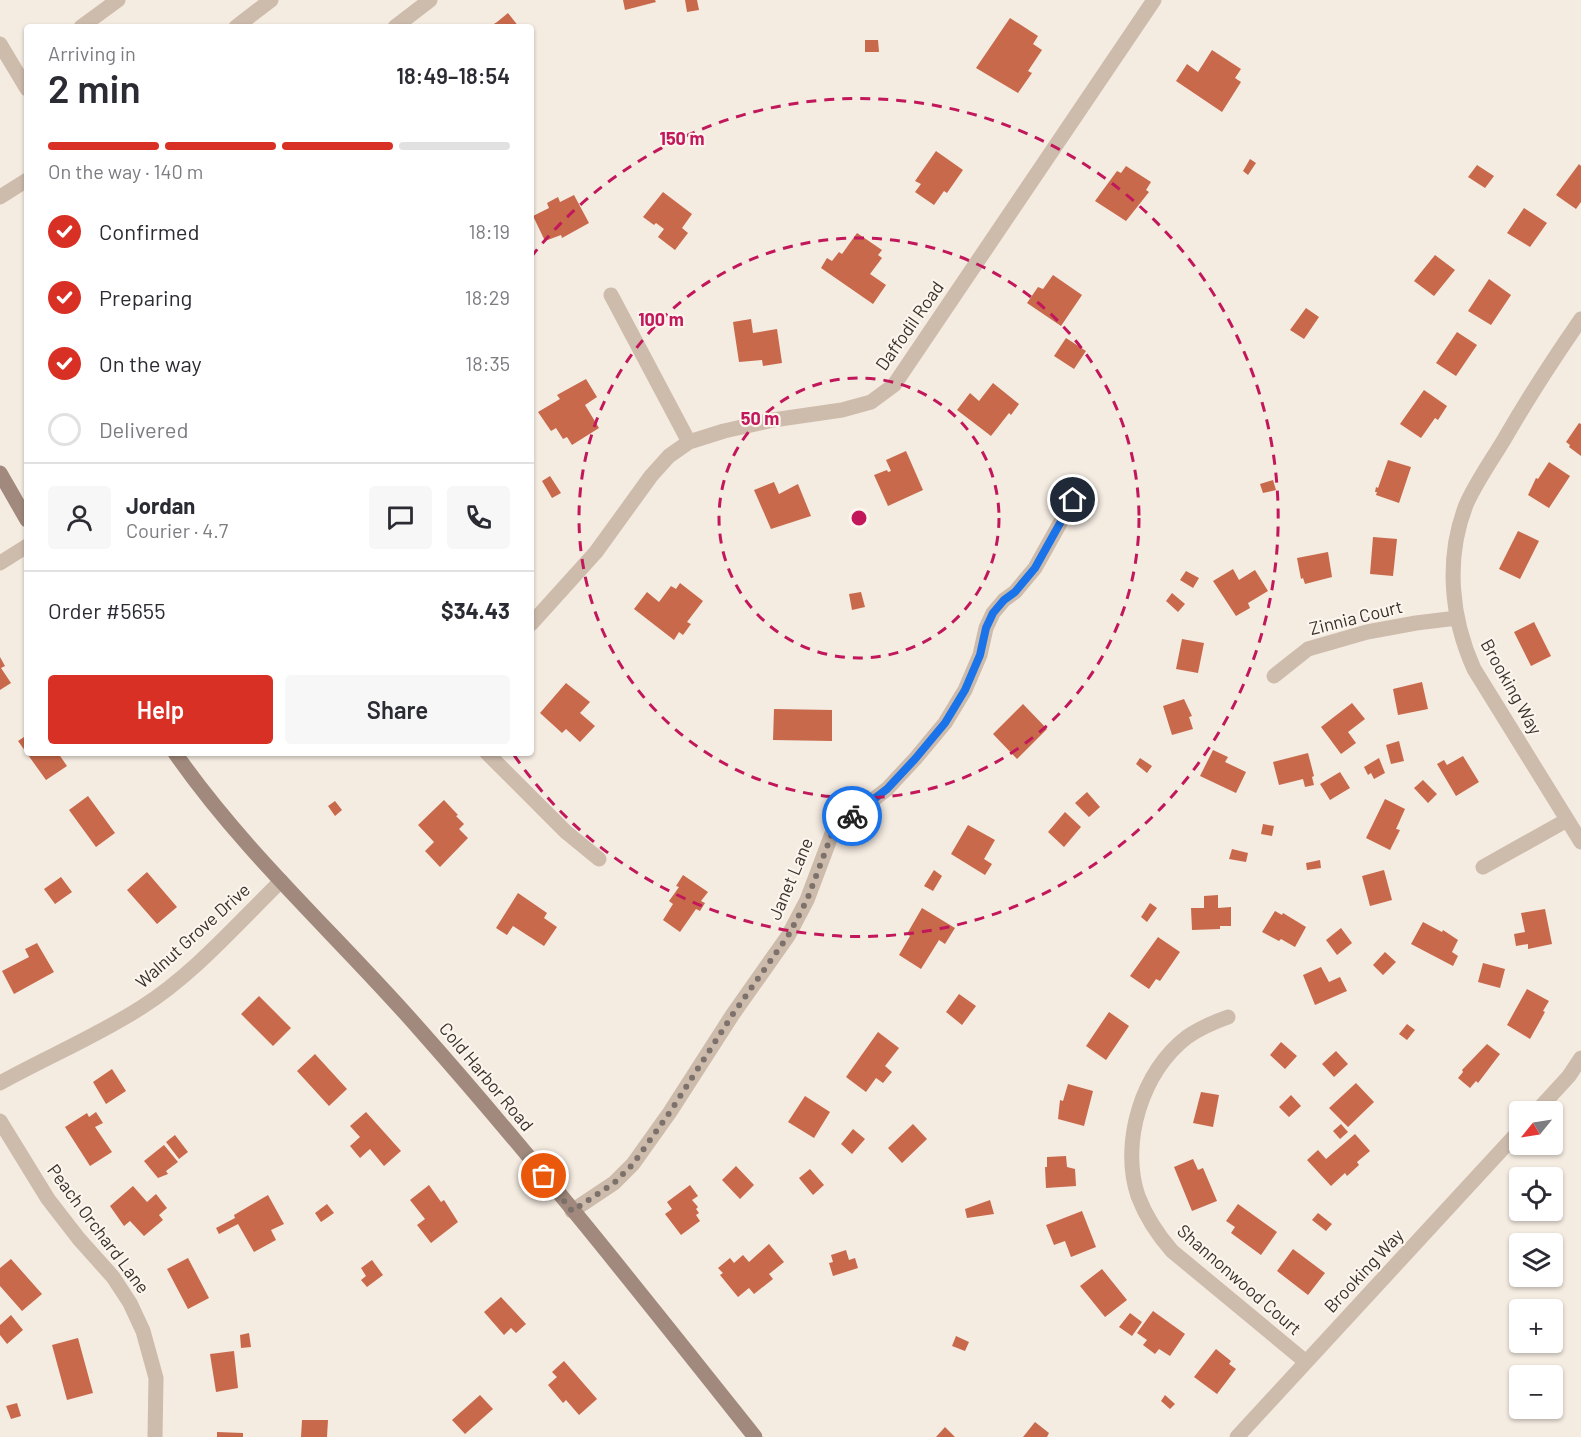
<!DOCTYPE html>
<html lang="en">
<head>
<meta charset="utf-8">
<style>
	:root { --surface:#fff; --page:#f7f7f7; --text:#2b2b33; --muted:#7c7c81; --line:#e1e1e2; --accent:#d93025 }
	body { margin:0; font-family:Barlow,sans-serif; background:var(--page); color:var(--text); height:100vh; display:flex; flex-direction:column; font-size:22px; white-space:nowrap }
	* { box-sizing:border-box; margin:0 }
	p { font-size:20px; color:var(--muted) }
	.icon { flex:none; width:33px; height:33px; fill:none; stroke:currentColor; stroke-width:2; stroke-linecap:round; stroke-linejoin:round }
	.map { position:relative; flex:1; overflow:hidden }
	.details { position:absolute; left:24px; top:24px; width:510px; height:732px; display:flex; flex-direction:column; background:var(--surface); border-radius:6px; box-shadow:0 2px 4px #0004 }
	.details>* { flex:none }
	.needle { width:39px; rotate:240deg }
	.buttons { position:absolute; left:1509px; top:1101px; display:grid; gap:12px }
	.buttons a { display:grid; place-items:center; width:54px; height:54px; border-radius:6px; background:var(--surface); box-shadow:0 2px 4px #0004; font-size:30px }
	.pin { position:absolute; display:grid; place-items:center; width:51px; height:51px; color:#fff; margin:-26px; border:3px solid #fff; border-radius:50%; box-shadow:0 2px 6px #0007 }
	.courier { position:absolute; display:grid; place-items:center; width:60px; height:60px; margin:-30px; border:4px solid #1a73e8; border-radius:50%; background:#fff; color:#222; box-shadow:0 2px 8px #0007 }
	.head em { font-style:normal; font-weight:600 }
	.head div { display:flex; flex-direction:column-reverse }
	.head { display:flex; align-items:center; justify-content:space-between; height:102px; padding:0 24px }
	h1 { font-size:39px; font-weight:600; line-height:45px }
	.bar { display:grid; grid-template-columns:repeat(4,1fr); gap:9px 6px; align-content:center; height:72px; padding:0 24px }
	.bar i { height:8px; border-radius:4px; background:var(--line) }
	.bar .current { background:var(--accent) }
	.bar p { grid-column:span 4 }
	.line { display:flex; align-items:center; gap:15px; padding:0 24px; border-top:2px solid var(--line) }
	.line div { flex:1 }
	.round { display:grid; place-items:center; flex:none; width:63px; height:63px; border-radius:6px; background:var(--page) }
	ol { padding:0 24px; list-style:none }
	li { display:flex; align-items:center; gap:18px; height:66px }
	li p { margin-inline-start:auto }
	li .icon { padding:6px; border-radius:50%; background:var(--accent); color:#fff; stroke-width:4 }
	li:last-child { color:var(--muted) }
	li i { width:33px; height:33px; border:3px solid var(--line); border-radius:50% }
	.primary-button { display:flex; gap:12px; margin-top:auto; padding:12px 24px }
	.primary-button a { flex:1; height:69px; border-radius:6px; background:var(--accent); color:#fff; font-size:24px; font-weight:600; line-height:69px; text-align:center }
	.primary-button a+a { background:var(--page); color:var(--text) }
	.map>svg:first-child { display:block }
	.building { fill:#c8694b }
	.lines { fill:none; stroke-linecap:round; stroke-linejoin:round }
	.minor { stroke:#cdbbac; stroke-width:15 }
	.secondary { stroke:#a18a7d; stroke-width:15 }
	.done { stroke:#7c716b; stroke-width:6; stroke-dasharray:0 10.8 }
	.route { stroke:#1a73e8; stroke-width:8 }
	.ring { fill:none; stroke:#c2185b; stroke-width:3; stroke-dasharray:10 8 }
	.labels { text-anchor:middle; stroke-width:4.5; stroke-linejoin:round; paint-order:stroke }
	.street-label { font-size:18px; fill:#3b302b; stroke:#fbf5ee }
	.centre { fill:#c2185b; stroke:#fbf5ee; stroke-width:3 }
	.ring-label { font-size:18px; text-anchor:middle; font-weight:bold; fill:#c2185b; stroke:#fbf5ee; stroke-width:4.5; stroke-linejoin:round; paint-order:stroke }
</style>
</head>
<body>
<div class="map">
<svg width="1581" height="1437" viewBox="0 0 1581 1437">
	<rect width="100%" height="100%" fill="#f4ebe1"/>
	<path class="building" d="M 623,0 L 655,0 L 656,2 L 625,10 Z
		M 685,0 L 697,0 L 699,10 L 687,12 Z
		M 508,13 L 519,27 L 489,27 L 497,22 Z
		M 1010,18 L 1038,36 L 1033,44 L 1042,50 L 1028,71 L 1032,73 L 1018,93 L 976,68 Z
		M 865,40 L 878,40 L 879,52 L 865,52 Z
		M 1212,50 L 1241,69 L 1235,78 L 1241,82 L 1222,112 L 1176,81 L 1187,64 L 1198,72 Z
		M 936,151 L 963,170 L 947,193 L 944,191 L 934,205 L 915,192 L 921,184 L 915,181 Z
		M 1250,159 L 1256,163 L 1248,175 L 1243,171 Z
		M 1579,164 L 1581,166 L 1581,202 L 1576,209 L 1556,195 Z
		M 1477,165 L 1494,176 L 1485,188 L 1468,177 Z
		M 1126,166 L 1151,182 L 1146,190 L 1149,192 L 1126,221 L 1095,201 L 1117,171 L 1121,173 Z
		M 663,192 L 692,214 L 682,228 L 688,233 L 675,250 L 658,237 L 664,229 L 656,223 L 654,225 L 643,217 Z
		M 574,195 L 589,223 L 562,238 L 561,235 L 545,241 L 533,216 L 549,208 L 547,203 L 558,197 L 560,202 Z
		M 1524,208 L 1547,223 L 1530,247 L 1507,233 Z
		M 857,233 L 882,250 L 878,255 L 882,258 L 870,274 L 886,285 L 873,304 L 821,268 L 827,258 L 832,261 L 839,252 L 842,254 Z
		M 1435,255 L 1455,270 L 1434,296 L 1414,281 Z
		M 1053,275 L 1082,295 L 1061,326 L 1027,303 L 1038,287 L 1043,289 Z
		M 1489,279 L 1511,295 L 1491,325 L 1468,311 Z
		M 1306,308 L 1319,317 L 1304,339 L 1290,330 Z
		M 751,319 L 753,333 L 777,329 L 782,363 L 763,366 L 762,360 L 739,362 L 733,322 Z
		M 1457,332 L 1477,345 L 1456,376 L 1436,363 Z
		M 1066,338 L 1086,351 L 1074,369 L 1054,356 Z
		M 586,379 L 597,397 L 585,405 L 599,428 L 572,445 L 567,437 L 563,439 L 556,428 L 551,431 L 538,412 L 560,399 L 557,395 Z
		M 993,383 L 1019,404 L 1011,415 L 1009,413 L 991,436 L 957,410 L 970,393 L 979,401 Z
		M 1424,390 L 1447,406 L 1438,420 L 1435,418 L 1421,438 L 1400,424 Z
		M 1579,423 L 1581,424 L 1581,456 L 1569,447 L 1570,445 L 1566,442 Z
		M 906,451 L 923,490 L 888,506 L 874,475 L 887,470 L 888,472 L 891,471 L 886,460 Z
		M 1388,460 L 1411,467 L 1399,503 L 1376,495 L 1377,492 L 1375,492 L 1376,487 L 1378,488 Z
		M 1549,462 L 1570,476 L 1549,508 L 1528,495 L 1536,478 L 1538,479 Z
		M 550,476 L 561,493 L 552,498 L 542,481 Z
		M 1273,480 L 1276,490 L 1263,493 L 1260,484 Z
		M 774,482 L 779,494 L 798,484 L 811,516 L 771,529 L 754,490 Z
		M 1518,531 L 1539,541 L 1520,579 L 1499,569 Z
		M 1373,537 L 1397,539 L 1393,576 L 1370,574 Z
		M 1328,552 L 1332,577 L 1305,584 L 1303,578 L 1301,579 L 1297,558 Z
		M 1233,569 L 1239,580 L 1255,570 L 1268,591 L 1248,603 L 1250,608 L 1236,616 L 1213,581 Z
		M 1186,571 L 1199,578 L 1193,588 L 1180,580 Z
		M 680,583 L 703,601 L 687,622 L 691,624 L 683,635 L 679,632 L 674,640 L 634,609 L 647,592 L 659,602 L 671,586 L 676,589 Z
		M 861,592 L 865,607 L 852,610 L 849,594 Z
		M 1172,593 L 1185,604 L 1178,612 L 1166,601 Z
		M 1534,622 L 1551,656 L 1531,666 L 1514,632 Z
		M 1182,639 L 1204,643 L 1198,673 L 1176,669 Z
		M 0,657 L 5,666 L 1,668 L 11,683 L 0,690 Z
		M 1422,682 L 1428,709 L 1398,715 L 1393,689 Z
		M 566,683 L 590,702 L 580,713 L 595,726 L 580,742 L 566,729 L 562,733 L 540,713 Z
		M 1184,699 L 1192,716 L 1189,717 L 1193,729 L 1172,735 L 1163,706 Z
		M 1352,703 L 1365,719 L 1348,732 L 1356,743 L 1341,754 L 1321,727 Z
		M 1023,704 L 1047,729 L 1017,759 L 993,734 Z
		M 774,709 L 832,710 L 832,741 L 773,740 Z
		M 27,735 L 27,753 L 58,753 L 67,766 L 46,780 L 18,741 Z
		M 1399,741 L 1404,761 L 1391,764 L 1386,745 Z
		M 1213,750 L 1228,757 L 1225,762 L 1246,772 L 1236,793 L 1200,776 Z
		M 1308,753 L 1314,776 L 1312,777 L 1314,785 L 1305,787 L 1303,779 L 1279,785 L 1273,762 Z
		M 1463,756 L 1479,782 L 1456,796 L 1437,764 L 1444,760 L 1447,765 Z
		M 1140,758 L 1152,766 L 1147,773 L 1136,764 Z
		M 1379,758 L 1385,773 L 1374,779 L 1371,773 L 1368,775 L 1364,767 Z
		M 1340,772 L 1350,788 L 1330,800 L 1320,784 Z
		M 1423,780 L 1437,794 L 1428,803 L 1414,788 Z
		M 1087,792 L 1100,807 L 1089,817 L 1075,803 Z
		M 88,796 L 115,833 L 96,847 L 69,810 Z
		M 1385,799 L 1405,809 L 1396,829 L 1400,830 L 1390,850 L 1366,838 Z
		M 444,800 L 458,815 L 456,816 L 464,824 L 459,829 L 468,838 L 440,867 L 425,851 L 434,842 L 418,825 Z
		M 335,801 L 342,810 L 335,816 L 328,806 Z
		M 1065,812 L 1081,827 L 1064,847 L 1048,832 Z
		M 1263,824 L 1274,826 L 1272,836 L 1261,834 Z
		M 968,825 L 995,840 L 984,859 L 992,864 L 985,875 L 951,854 Z
		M 1232,849 L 1248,853 L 1246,862 L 1229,859 Z
		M 1320,860 L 1321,868 L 1307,870 L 1306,863 Z
		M 934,870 L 942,876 L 933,891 L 924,886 Z
		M 1384,870 L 1392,900 L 1370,906 L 1362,876 Z
		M 147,872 L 177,907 L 157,924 L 127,890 Z
		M 683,875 L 708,892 L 701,901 L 705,903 L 700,911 L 696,909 L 680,932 L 663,920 L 673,904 L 669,901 L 679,887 L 676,886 Z
		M 61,877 L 72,892 L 55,904 L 44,889 Z
		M 518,893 L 547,913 L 544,918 L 557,927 L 544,946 L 513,926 L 507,935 L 496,928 Z
		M 1218,895 L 1218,908 L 1231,907 L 1231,926 L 1220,926 L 1220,929 L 1192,930 L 1191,908 L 1204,908 L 1204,896 Z
		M 1150,903 L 1157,908 L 1147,922 L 1141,917 Z
		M 922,908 L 955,928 L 945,944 L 939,940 L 921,969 L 899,955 L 910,936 L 907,934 Z
		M 1545,909 L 1552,944 L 1528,949 L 1528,944 L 1516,946 L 1514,934 L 1525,932 L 1521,913 Z
		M 1275,911 L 1282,915 L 1283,913 L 1306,927 L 1295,947 L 1281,939 L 1279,941 L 1262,932 Z
		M 1423,922 L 1442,932 L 1443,930 L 1458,940 L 1452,952 L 1458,956 L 1453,966 L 1411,944 Z
		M 1341,928 L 1352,943 L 1337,955 L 1326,940 Z
		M 1158,937 L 1180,952 L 1160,981 L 1156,979 L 1149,989 L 1130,976 Z
		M 37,943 L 54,972 L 14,994 L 2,971 L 29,957 L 25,949 Z
		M 1385,952 L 1396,962 L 1383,975 L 1373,965 Z
		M 1483,963 L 1505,969 L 1500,988 L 1478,982 Z
		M 1321,967 L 1329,982 L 1340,977 L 1347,991 L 1315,1005 L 1303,975 Z
		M 1527,989 L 1549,1001 L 1543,1011 L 1545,1012 L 1530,1039 L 1507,1025 Z
		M 959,994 L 976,1006 L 962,1025 L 946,1012 Z
		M 259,996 L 291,1028 L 273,1046 L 241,1014 Z
		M 1109,1012 L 1129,1026 L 1106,1060 L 1086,1046 Z
		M 1407,1024 L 1415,1030 L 1407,1040 L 1399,1034 Z
		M 878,1032 L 899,1048 L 885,1066 L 892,1072 L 883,1083 L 876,1078 L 866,1092 L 846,1077 Z
		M 1281,1042 L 1297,1056 L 1285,1069 L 1270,1055 Z
		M 1487,1044 L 1500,1054 L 1478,1083 L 1476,1081 L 1470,1088 L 1458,1078 L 1463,1072 L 1462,1070 Z
		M 1336,1051 L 1348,1064 L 1334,1077 L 1322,1064 Z
		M 315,1054 L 347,1089 L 329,1106 L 297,1071 Z
		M 112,1069 L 126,1091 L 106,1104 L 93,1082 Z
		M 1356,1083 L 1374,1102 L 1348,1127 L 1329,1108 Z
		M 1068,1084 L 1093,1091 L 1084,1126 L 1058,1119 L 1060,1100 L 1063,1101 Z
		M 1201,1092 L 1219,1095 L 1213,1127 L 1193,1123 Z
		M 1291,1095 L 1301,1106 L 1289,1117 L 1279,1107 Z
		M 805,1096 L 830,1112 L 814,1138 L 788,1122 Z
		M 96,1112 L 103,1123 L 95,1127 L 112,1152 L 90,1166 L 65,1127 L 87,1113 L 89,1117 Z
		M 366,1112 L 401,1151 L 384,1166 L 370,1149 L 360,1158 L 350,1146 L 360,1137 L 350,1126 Z
		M 913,1124 L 927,1139 L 902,1163 L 888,1148 Z
		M 1341,1124 L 1348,1132 L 1340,1139 L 1333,1131 Z
		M 853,1129 L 865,1139 L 852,1154 L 841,1144 Z
		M 1355,1134 L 1370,1151 L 1357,1162 L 1359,1165 L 1347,1176 L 1345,1173 L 1331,1186 L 1307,1160 L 1318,1150 L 1326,1159 Z
		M 175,1135 L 188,1152 L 179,1159 L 166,1142 Z
		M 164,1145 L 178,1162 L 166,1171 L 168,1174 L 158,1178 L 144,1161 Z
		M 1066,1156 L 1067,1167 L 1075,1169 L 1076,1186 L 1046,1188 L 1045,1167 L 1047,1167 L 1047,1157 Z
		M 1193,1159 L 1198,1170 L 1203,1168 L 1217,1201 L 1192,1211 L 1174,1167 Z
		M 736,1166 L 754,1185 L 740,1199 L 722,1180 Z
		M 810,1169 L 824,1185 L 813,1195 L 799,1178 Z
		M 429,1185 L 441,1202 L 444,1200 L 458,1222 L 431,1243 L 417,1225 L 425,1219 L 410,1200 Z
		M 690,1185 L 698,1196 L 692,1200 L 698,1207 L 696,1209 L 699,1213 L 696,1215 L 700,1221 L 681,1235 L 665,1214 L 672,1209 L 667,1202 Z
		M 133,1186 L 147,1202 L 156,1194 L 167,1208 L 159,1215 L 163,1220 L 144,1236 L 130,1221 L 124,1226 L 110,1206 Z
		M 268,1195 L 284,1224 L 271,1230 L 276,1240 L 254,1252 L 238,1224 L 219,1234 L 216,1228 L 235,1218 L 234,1215 Z
		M 990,1200 L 994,1214 L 967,1218 L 965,1209 Z
		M 327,1204 L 334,1213 L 321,1222 L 315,1213 Z
		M 1238,1204 L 1277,1232 L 1261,1255 L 1231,1233 L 1235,1227 L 1226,1221 Z
		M 1082,1211 L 1096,1247 L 1071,1257 L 1065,1241 L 1054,1245 L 1046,1225 Z
		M 1318,1213 L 1332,1224 L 1326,1231 L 1312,1220 Z
		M 769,1244 L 784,1262 L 769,1274 L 773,1279 L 754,1294 L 749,1288 L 738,1297 L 720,1275 L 723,1273 L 718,1268 L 730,1258 L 734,1263 L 743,1255 L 749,1262 Z
		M 1293,1249 L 1325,1273 L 1308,1295 L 1277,1271 Z
		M 846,1250 L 849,1260 L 855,1258 L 858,1268 L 833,1276 L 829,1263 L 833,1262 L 831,1255 Z
		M 188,1258 L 209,1298 L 188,1309 L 167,1269 Z
		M 11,1259 L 42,1294 L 22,1311 L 0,1286 L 0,1268 Z
		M 372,1260 L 383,1275 L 367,1287 L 361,1280 L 366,1276 L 361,1268 Z
		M 1102,1269 L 1127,1300 L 1105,1317 L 1080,1286 Z
		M 501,1297 L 526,1324 L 516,1333 L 511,1328 L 504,1335 L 484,1312 Z
		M 1153,1311 L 1185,1334 L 1170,1356 L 1159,1349 L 1155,1354 L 1143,1345 L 1147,1340 L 1137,1333 Z
		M 1130,1313 L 1142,1322 L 1132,1336 L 1119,1327 Z
		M 11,1315 L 23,1330 L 7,1344 L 0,1335 L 0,1325 Z
		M 249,1333 L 251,1347 L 241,1348 L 240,1335 Z
		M 956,1336 L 969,1342 L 965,1351 L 952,1346 Z
		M 78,1338 L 93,1393 L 67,1400 L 52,1345 Z
		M 1216,1349 L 1231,1361 L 1229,1364 L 1236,1369 L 1217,1394 L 1194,1377 Z
		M 234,1351 L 238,1388 L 216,1392 L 210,1354 Z
		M 564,1361 L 597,1399 L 579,1415 L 566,1400 L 563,1403 L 548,1385 L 557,1377 L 552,1372 Z
		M 480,1395 L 493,1409 L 465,1434 L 452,1420 Z
		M 1165,1395 L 1175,1404 L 1170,1409 L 1161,1401 Z
		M 17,1403 L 21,1416 L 11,1419 L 6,1406 Z
		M 302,1420 L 328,1420 L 327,1437 L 301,1437 Z
		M 1035,1422 L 1049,1433 L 1047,1437 L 1023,1437 Z
		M 945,1427 L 955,1437 L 936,1437 Z
		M 217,1432 L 243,1433 L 243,1437 L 217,1437 Z"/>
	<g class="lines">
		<path class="minor" d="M 81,27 L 118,0
			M 236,27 L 271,0
			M 395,27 L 430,0
			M 0,44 L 27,89
			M 0,197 L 27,180
			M 611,295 L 689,442
			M 1581,319 C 1554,358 1528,398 1505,438 C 1492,460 1476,482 1466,505 C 1445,559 1451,618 1474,669 L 1581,842
			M 0,563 L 27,546
			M 531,624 L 596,552 L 651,476 L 669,456 L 689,442 L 724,431 L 773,420 L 842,410 L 871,402 L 894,385 L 1154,0
			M 1274,676 L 1308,649 L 1367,632 L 1416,623 L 1457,618
			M 487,753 L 566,832 L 599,859
			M 1483,867 L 1567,820
			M 1228,1017 C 1214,1022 1200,1028 1187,1037 C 1142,1071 1120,1143 1138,1196 C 1146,1217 1157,1234 1172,1251 L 1306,1362
			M 0,1083 C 47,1057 97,1036 142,1007 C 194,974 237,924 281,881
			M 1536,1112 L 1569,1076 L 1581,1058
			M 0,1121 L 48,1199 L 79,1239 L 113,1277 L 130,1303 L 143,1331 L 156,1378 L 155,1437
			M 572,1211 L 614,1183 L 633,1164 L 670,1112 L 733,1014 L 788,936 L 807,900 L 833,831 L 887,789 L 915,759 L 945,723 L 965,690 L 980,655 L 986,628 L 993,613 L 1004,600 L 1015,592 L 1035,568 L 1073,500
			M 1237,1437 L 1520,1130"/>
		<path class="secondary" d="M 0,473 L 27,520
			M 175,753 C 246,855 340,938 421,1031 C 537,1162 646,1300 755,1437"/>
	</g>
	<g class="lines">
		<path class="done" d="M 544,1176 L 572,1211 L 614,1183 L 633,1164 L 670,1112 L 733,1014 L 788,936 L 807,900 L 833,831 L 852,816"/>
		<path class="route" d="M 852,816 L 887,789 L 915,759 L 945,723 L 965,690 L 980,655 L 986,628 L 993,613 L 1004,600 L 1015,592 L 1035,568 L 1073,500"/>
	</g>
	<g class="ring">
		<circle cx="859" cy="518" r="140"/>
		<circle cx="859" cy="518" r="280"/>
		<path d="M531 257A419 419 0 1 1 514 755"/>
	</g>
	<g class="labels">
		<g class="street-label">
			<text transform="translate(910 326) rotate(-55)" y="6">Daffodil Road</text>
			<text transform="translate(1356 618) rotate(-14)" y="6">Zinnia Court</text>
			<text transform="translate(1511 687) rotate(61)" y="6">Brooking Way</text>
			<text transform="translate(791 879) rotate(-67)" y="6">Janet Lane</text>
			<text transform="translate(193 936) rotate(-42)" y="6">Walnut Grove Drive</text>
			<text transform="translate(486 1077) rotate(50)" y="6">Cold Harbor Road</text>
			<text transform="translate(98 1229) rotate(53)" y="6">Peach Orchard Lane</text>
			<text transform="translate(1364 1271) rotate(-47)" y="6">Brooking Way</text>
			<text transform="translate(1239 1280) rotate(41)" y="6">Shannonwood Court</text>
		</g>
	</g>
	<circle cx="859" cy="518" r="9" class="centre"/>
	<g class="ring-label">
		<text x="682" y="145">150 m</text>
		<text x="661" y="326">100 m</text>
		<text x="760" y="425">50 m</text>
	</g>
</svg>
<div class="buttons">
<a><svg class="needle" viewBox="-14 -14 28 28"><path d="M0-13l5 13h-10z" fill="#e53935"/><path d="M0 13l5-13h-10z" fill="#7c7c81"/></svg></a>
<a><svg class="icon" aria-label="locate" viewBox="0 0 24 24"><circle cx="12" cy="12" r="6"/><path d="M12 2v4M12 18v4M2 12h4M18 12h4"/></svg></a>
<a><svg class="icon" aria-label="layers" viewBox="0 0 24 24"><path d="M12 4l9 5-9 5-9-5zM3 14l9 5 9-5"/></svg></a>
<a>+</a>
<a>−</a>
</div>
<div class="pin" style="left:544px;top:1176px;background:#ea580c"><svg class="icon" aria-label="bag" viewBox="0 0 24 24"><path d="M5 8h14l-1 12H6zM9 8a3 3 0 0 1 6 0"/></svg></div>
<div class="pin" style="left:1073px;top:500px;background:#1f2937"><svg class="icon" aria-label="home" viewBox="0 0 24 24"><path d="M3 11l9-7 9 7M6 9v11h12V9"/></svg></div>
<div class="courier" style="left:852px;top:816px"><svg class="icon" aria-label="bike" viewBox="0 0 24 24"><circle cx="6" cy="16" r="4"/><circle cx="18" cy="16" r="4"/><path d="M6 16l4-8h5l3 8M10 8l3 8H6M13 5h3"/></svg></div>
<section class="details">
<div class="head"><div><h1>2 min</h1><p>Arriving in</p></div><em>18:49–18:54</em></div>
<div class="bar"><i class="current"></i><i class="current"></i><i class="current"></i><i></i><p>On the way · 140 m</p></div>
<ol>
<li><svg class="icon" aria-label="check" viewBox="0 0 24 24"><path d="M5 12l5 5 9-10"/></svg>Confirmed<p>18:19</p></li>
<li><svg class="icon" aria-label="check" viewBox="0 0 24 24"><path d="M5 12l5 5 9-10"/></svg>Preparing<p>18:29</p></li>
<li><svg class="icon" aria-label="check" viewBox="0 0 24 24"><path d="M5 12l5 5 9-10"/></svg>On the way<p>18:35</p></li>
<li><i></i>Delivered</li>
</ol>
<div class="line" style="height:108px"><a class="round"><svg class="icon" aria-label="person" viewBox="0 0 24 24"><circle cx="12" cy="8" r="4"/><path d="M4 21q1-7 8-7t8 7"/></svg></a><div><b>Jordan</b><p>Courier · 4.7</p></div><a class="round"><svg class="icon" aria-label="chat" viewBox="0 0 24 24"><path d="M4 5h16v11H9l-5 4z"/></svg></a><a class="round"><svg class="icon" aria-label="phone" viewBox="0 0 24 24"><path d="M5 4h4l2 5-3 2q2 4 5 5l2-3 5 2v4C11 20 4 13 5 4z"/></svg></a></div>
<div class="line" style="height:78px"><div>Order #5655</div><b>$34.43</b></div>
<div class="primary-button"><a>Help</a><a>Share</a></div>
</section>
</div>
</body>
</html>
